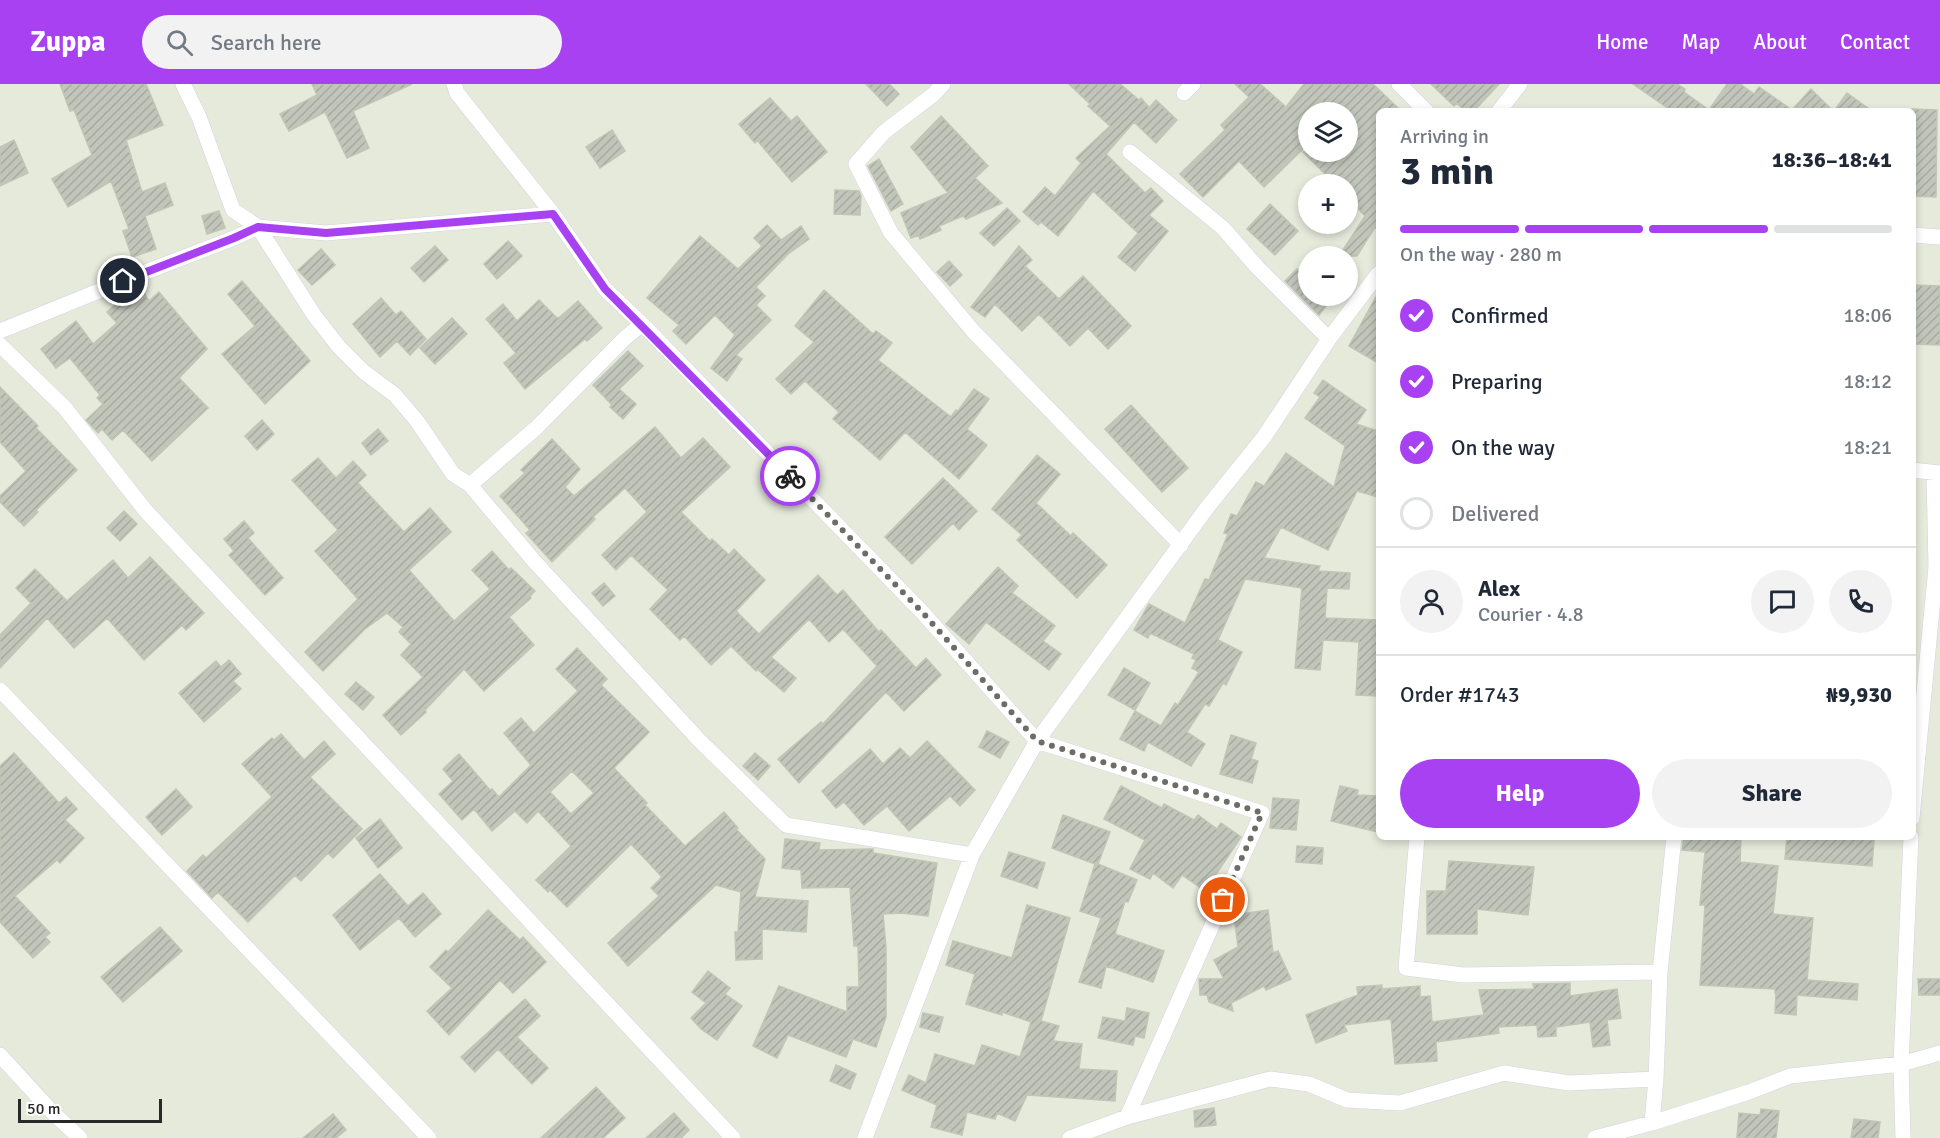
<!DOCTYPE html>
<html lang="en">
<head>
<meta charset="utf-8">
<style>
	:root { --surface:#fff; --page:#f2f2f3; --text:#1f2937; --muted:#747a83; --line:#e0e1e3; --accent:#a841f1 }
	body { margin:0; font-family:Signika,sans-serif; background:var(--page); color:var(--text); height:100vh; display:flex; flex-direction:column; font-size:22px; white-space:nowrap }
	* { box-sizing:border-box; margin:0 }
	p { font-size:20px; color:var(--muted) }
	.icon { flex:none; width:33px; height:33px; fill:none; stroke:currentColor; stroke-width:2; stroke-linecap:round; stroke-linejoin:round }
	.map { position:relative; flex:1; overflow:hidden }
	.side { position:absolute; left:1376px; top:24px; width:540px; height:732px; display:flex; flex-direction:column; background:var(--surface); border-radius:9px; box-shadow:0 3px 9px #0003 }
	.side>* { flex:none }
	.buttons { position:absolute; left:1298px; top:18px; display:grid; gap:12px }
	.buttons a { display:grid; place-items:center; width:60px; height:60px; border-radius:50%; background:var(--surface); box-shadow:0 3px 9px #0003; font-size:30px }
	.scale { position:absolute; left:18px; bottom:15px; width:144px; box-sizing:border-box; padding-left:6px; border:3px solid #292929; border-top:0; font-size:16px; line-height:21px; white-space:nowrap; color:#292929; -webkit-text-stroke:4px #fff; paint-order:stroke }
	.pin { position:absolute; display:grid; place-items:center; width:51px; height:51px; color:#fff; margin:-26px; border:3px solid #fff; border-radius:50%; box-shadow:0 2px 6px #0007 }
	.courier { position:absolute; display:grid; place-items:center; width:60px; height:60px; margin:-30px; border:4px solid #a841f1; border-radius:50%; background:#fff; color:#222; box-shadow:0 2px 8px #0007 }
	.summary em { font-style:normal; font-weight:800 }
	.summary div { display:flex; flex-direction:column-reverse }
	.summary { display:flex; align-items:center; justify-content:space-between; height:102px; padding:0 24px }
	h1 { font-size:39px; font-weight:800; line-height:45px }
	.bar { display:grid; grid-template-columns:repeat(4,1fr); gap:9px 6px; align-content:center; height:72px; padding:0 24px }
	.bar i { height:8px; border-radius:4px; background:var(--line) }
	.bar .active { background:var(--accent) }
	.bar p { grid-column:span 4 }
	.line { display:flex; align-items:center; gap:15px; padding:0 24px; border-top:2px solid var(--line) }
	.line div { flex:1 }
	.round { display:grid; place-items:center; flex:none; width:63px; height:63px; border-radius:32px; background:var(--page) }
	ol { padding:0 24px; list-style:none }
	li { display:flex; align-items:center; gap:18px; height:66px }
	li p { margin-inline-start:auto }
	li .icon { padding:6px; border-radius:50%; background:var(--accent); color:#fff; stroke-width:4 }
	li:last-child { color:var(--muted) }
	li i { width:33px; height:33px; border:3px solid var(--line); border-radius:50% }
	.button { display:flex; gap:12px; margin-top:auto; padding:12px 24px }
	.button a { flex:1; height:69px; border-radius:36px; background:var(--accent); color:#fff; font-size:24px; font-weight:800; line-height:69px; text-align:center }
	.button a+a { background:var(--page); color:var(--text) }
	header { display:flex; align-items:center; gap:36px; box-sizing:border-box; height:84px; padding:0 30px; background:var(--accent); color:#fff }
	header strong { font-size:28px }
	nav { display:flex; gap:33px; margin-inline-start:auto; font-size:21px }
	.search { width:420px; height:54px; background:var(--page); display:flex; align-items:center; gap:15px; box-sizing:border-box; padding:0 21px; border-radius:33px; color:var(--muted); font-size:22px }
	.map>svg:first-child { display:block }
	.building { fill:url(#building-hatch); stroke:#bfc6b5; stroke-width:1.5; fill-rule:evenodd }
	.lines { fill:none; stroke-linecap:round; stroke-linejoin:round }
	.street-casing { stroke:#dad0e1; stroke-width:16 }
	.street { stroke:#fff; stroke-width:15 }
	.done { stroke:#6b6d67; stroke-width:6; stroke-dasharray:0 10.8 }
	.route { stroke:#a841f1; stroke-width:8 }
</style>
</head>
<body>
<header>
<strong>Zuppa</strong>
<div class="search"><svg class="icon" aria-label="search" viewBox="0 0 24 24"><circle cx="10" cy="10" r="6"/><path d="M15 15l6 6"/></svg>Search here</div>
<nav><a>Home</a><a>Map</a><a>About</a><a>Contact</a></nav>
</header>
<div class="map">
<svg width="1940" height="1054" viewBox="0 0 1940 1054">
	<defs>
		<pattern id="building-hatch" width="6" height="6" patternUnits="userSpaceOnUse" patternTransform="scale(1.5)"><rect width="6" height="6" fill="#c1c6bb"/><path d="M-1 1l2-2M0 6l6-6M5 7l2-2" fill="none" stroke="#a6aaa1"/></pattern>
	</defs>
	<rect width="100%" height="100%" fill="#e5eadb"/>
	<path class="building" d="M 60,0 L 146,0 L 163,41 L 126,56 L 142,108 L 165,99 L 173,121 L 145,132 L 156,165 L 132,173 L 123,147 L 129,145 L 111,97 L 68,123 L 52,95 L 92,71 L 74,26 L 70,27 Z
		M 312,0 L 412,0 L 353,27 L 369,64 L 347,74 L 325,28 L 289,47 L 280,30 L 317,11 Z
		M 866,0 L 889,0 L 899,10 L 887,22 Z
		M 1069,0 L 1120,0 L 1139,16 L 1141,14 L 1148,22 L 1148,25 L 1156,16 L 1177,36 L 1156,59 L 1134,38 L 1106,70 L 1145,109 L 1151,104 L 1163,117 L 1149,131 L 1168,147 L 1135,187 L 1118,173 L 1138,149 L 1093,107 L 1058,152 L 1041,138 L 1038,141 L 1023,128 L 1045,103 L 1055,112 L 1081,79 L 1076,74 L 1110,42 L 1088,22 L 1090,20 Z
		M 1235,0 L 1260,0 L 1286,23 L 1304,0 L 1373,0 L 1401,27 L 1378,27 L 1378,147 L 1375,143 L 1357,172 L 1339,172 L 1365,132 L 1347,113 L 1347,100 L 1335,100 L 1303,68 L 1347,68 L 1347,28 L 1308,28 L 1308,60 L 1264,103 L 1239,77 L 1203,113 L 1180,90 L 1225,46 L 1221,41 L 1249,13 Z
		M 1431,0 L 1499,0 L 1474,27 L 1465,27 L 1457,19 L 1454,22 Z
		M 1633,0 L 1677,0 L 1685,5 L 1684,8 L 1709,26 L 1727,0 L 1740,0 L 1754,10 L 1759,3 L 1792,26 L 1811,5 L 1833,27 L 1672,27 Z
		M 1847,9 L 1872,27 L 1834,27 Z
		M 770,14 L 791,37 L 797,32 L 827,68 L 792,98 L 757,56 L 755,59 L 739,40 Z
		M 1912,25 L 1937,26 L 1936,113 L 1912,112 L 1914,56 L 1912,56 Z
		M 941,32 L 988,82 L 975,94 L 1002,119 L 966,135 L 963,132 L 939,142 L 941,146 L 920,155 L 919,151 L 911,154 L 901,129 L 948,109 L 911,63 Z
		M 612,46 L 625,67 L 600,84 L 586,63 Z
		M 14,56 L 28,89 L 0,102 L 0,63 Z
		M 879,75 L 903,120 L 891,127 L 868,82 Z
		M 835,106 L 859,107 L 861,112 L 860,131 L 834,130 Z
		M 1270,120 L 1298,147 L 1275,171 L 1247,145 Z
		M 1007,124 L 1020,137 L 994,162 L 980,149 Z
		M 219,127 L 225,144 L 207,150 L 202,132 Z
		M 767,141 L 781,156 L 801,142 L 809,155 L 788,170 L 756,203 L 765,212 L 756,221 L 771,236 L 736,271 L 742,275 L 727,297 L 711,284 L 735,251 L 715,231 L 686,260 L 673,247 L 679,241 L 647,214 L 700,152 L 738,185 L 762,162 L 754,154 Z
		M 508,157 L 522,172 L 497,195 L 484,180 Z
		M 435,162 L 448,176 L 424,198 L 411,184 Z
		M 1019,162 L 1032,176 L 1025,182 L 1059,215 L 1083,192 L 1131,242 L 1108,265 L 1088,244 L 1070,262 L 1039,230 L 1022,247 L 995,220 L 985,233 L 971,223 Z
		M 321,165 L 335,181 L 312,201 L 298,186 Z
		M 949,177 L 962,191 L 950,202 L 937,188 Z
		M 1297,185 L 1308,195 L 1308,212 L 1311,212 L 1326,222 L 1319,231 L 1285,197 Z
		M 242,197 L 310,277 L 265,320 L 222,270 L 255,242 L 228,210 Z
		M 139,201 L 149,217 L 159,208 L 207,265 L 179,294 L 208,324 L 152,377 L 123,346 L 112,356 L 102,345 L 98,349 L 86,336 L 103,320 L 97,314 L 100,311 L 70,274 L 56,284 L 41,265 L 76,237 L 93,260 L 117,239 L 107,228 Z
		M 1912,201 L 1940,202 L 1940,261 L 1912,260 Z
		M 824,206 L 873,250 L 876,247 L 892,259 L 878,276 L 951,333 L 956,326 L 958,327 L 974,305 L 989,315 L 967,345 L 987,361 L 959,395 L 905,348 L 880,376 L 833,335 L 839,328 L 805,297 L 791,310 L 776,295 L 814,258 L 795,242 Z
		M 1378,209 L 1378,279 L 1349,262 Z
		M 381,214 L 396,231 L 401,227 L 426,255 L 410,271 L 397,257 L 380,273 L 353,240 Z
		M 539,216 L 557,234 L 560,233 L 578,217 L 602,244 L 587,257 L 585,255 L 525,305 L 504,279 L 516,269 L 486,235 L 503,220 L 517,237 Z
		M 452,234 L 467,250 L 435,280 L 420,264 Z
		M 628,267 L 643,282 L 619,305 L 636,320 L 623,335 L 610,323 L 612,321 L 593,301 Z
		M 1323,296 L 1366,326 L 1356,340 L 1378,347 L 1378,413 L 1357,407 L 1328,466 L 1281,443 L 1264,474 L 1320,482 L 1318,487 L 1350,489 L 1349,505 L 1327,504 L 1325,534 L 1378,536 L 1378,612 L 1356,611 L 1359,558 L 1323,556 L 1320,586 L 1295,584 L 1302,504 L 1245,495 L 1218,556 L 1242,568 L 1226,601 L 1223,599 L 1209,622 L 1205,620 L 1187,648 L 1205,660 L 1191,682 L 1148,658 L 1144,667 L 1120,655 L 1135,627 L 1161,642 L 1175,619 L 1178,621 L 1199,588 L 1192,584 L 1196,576 L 1192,574 L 1194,570 L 1150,549 L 1148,554 L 1134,546 L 1149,520 L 1185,539 L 1205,495 L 1209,496 L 1228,450 L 1224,449 L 1231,430 L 1237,432 L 1256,398 L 1264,402 L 1286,369 L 1334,403 L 1345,362 L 1305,334 L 1320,313 L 1314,309 Z
		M 0,303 L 38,342 L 36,344 L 77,386 L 36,426 L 38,428 L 24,442 L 0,418 L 0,412 L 26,387 L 0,358 Z
		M 1131,321 L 1188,384 L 1162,408 L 1105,345 Z
		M 262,336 L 274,350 L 257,366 L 245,352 Z
		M 655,343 L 681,374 L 703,354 L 730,383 L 681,428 L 710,457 L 712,455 L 729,471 L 734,465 L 765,496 L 736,527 L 759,550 L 818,491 L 837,511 L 843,506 L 879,548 L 881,546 L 916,584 L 926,574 L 941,591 L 904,627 L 886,608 L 799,699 L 778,675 L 821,638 L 823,640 L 877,582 L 843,545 L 829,558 L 809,535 L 771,573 L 796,594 L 784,608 L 757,585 L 756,587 L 731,562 L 711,581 L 684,552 L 680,556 L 650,525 L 668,506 L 631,471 L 616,486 L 602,471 L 647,428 L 625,404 L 593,433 L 595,435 L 552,478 L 526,449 L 530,446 L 500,412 L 525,389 L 521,386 L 552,355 L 580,385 L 565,403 L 574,412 Z
		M 378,345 L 388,357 L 371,371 L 362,359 Z
		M 1037,371 L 1060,390 L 1036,419 L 1071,452 L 1073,449 L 1107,481 L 1077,514 L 1017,456 L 1022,451 L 992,425 Z
		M 318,374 L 336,394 L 353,377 L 366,391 L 358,399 L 404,448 L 430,424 L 451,448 L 409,486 L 454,537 L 490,505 L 472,486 L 492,467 L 509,486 L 511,484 L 535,507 L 530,512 L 531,514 L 509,533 L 534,561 L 484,607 L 464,585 L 425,626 L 426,628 L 401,651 L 383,631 L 423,593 L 401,571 L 411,560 L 399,548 L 403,543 L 387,529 L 365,545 L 323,587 L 305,568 L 358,515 L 315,467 L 338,446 L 292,396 Z
		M 943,394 L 977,427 L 959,446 L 953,439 L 912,480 L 885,453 Z
		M 124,427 L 137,440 L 120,457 L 107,444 Z
		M 244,437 L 254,449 L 248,454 L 283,494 L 265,511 L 229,471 L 234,467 L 224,455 Z
		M 150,473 L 204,529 L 186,546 L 182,541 L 144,576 L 107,534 L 74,564 L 47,534 L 0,584 L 0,551 L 31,519 L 16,504 L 35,485 L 67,517 L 113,476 L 128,494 Z
		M 998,483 L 1018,502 L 1012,509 L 1055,542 L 1043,557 L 1061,570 L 1049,586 L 986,538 L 969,560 L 946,540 Z
		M 604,499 L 615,512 L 603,522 L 592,509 Z
		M 577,564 L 607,595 L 601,601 L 649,648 L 614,684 L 647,719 L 645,721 L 685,762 L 724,728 L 738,744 L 736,745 L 765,775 L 755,813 L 808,817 L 806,848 L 762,845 L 762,875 L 736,876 L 735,848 L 738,848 L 741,808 L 716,801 L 628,882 L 608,859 L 659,812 L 651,804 L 662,793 L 631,760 L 567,823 L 550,806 L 548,808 L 536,796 L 571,762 L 538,727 L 527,739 L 515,727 L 492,747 L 474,725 L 462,736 L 439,710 L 453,697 L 443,685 L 459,670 L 490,706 L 492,705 L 499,713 L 531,681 L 504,649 L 521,634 L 534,649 L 578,607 L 556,585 ZM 572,687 L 594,709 L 571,730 L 550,708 Z
		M 229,576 L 241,590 L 233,597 L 241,605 L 204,638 L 179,609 L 216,577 L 221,583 Z
		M 1124,584 L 1150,599 L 1135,626 L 1108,611 Z
		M 356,598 L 374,613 L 363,626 L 345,610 Z
		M 987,647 L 1009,658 L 1000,674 L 979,663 Z
		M 281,650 L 304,676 L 324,657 L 335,670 L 310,693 L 362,745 L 333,774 L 328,769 L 301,797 L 295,791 L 248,838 L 218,808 L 212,814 L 187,787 L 203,771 L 206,774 L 272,713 L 242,680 L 272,654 L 274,656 Z
		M 1231,651 L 1256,659 L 1251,675 L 1258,677 L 1252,699 L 1220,690 Z
		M 927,657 L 975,706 L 960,722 L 950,712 L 909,747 L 887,722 L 864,741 L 844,718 L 836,724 L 822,707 L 870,665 L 883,680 L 900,664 L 910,674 Z
		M 14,669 L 59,719 L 66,713 L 77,725 L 65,736 L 84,754 L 60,779 L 57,776 L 15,812 L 50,849 L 45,853 L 50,858 L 33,874 L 0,838 L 0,682 Z
		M 755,669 L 770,682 L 758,696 L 743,682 Z
		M 1121,702 L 1162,724 L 1164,720 L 1194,736 L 1198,731 L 1217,745 L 1221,739 L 1241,753 L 1205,807 L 1182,791 L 1173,804 L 1153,789 L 1150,795 L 1130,785 L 1145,756 L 1104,735 Z
		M 1340,702 L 1358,706 L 1357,711 L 1378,712 L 1378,748 L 1331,737 Z
		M 176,705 L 192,723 L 162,751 L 146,733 Z
		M 1273,714 L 1299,716 L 1296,746 L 1270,744 Z
		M 1063,731 L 1110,748 L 1098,780 L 1137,796 L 1128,818 L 1125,817 L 1115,850 L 1164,867 L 1153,898 L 1106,882 L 1101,904 L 1079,898 L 1101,834 L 1080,827 L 1095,780 L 1052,764 Z
		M 380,735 L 402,764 L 378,784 L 356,754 Z
		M 1684,753 L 1741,753 L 1740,778 L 1778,782 L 1773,830 L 1813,834 L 1807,896 L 1858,900 L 1857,916 L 1797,911 L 1796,931 L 1775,929 L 1776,909 L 1775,909 L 1775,905 L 1700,901 L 1705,821 L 1700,821 L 1705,768 L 1682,766 Z
		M 1787,753 L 1836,753 L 1874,756 L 1872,782 L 1785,775 Z
		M 785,755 L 820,759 L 819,766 L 873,765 L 873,769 L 937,779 L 928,832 L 901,829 L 883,830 L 886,864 L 886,933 L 876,963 L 853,955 L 846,973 L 788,951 L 777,974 L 753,962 L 779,902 L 847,928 L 847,903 L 859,903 L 858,862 L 854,862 L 850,803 L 802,804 L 801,786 L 782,784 Z
		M 1297,762 L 1323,764 L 1322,780 L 1296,778 Z
		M 1009,768 L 1045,779 L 1037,804 L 1001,792 Z
		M 1449,777 L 1534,783 L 1528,831 L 1477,825 L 1477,850 L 1427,850 L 1427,807 L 1446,807 Z
		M 380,790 L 408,822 L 423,809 L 441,830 L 415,853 L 399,834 L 360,866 L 333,831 Z
		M 1027,821 L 1070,834 L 1041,937 L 1059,942 L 1053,957 L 1082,960 L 1079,985 L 1117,987 L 1115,1017 L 1027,1011 L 1015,1037 L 997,1029 L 995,1035 L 967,1028 L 962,1051 L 931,1043 L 937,1021 L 902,1006 L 909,991 L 926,999 L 935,970 L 975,982 L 982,961 L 1020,973 L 1031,938 L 1002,928 L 1002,931 L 966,920 L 975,890 L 946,881 L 953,857 L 1012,874 Z
		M 488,826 L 520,856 L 523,853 L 546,878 L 513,909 L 500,896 L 449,951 L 427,927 L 452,904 L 430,883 L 446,866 L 448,868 Z
		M 1268,826 L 1273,869 L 1278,867 L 1291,895 L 1266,906 L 1264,902 L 1231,919 L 1233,927 L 1209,918 L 1207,911 L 1200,911 L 1199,895 L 1224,895 L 1214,876 L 1238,863 L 1234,831 Z
		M 160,843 L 182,867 L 123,918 L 101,893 Z
		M 708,887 L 730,904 L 725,910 L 742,922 L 717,956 L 701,945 L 691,934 L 706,919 L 692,908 Z
		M 1918,895 L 1940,895 L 1940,911 L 1919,911 Z
		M 1570,899 L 1570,912 L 1617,905 L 1621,934 L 1607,936 L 1610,961 L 1593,963 L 1590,938 L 1556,943 L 1556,952 L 1538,953 L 1537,941 L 1498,943 L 1499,949 L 1436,958 L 1437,977 L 1395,980 L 1391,935 L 1344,941 L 1347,947 L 1316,959 L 1306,931 L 1358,911 L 1357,903 L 1382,901 L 1382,905 L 1420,902 L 1420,913 L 1430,912 L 1432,938 L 1484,931 L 1479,906 L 1534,905 L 1533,900 Z
		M 525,915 L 540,932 L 517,953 L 548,984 L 532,1000 L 498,965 L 475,988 L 461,973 Z
		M 1127,924 L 1149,929 L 1144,954 L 1135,952 L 1133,961 L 1098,954 L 1103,933 L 1125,937 Z
		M 923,929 L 943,933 L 939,948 L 920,943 Z
		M 836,981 L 856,990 L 850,1005 L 830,997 Z
		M 596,1003 L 625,1034 L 603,1054 L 541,1054 Z
		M 1214,1024 L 1216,1041 L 1195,1043 L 1194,1027 Z
		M 1761,1025 L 1779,1027 L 1776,1054 L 1737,1054 L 1739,1029 L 1760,1031 Z
		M 674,1029 L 689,1046 L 681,1054 L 646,1054 Z
		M 333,1030 L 346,1046 L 336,1054 L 303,1054 Z
		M 1854,1035 L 1880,1038 L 1878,1054 L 1851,1054 Z"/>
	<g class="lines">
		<defs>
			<path id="street" d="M 183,0 L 199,33 L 233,126 L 258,143 L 326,149 L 553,130
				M 454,0 L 457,9 L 553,130 L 605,205 L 642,240 L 923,529 L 1037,657 L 1262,729 L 1127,1033 L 1270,995 L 1309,1000 L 1347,1016 L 1400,1019 L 1504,989 L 1569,999 L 1656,995
				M 943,0 L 934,10 L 884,48 L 856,80 L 891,149 L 973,247 L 1181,461
				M 1399,0 L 1426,27
				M 1184,9 L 1193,0
				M 1499,27 L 1520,0
				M 1130,68 L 1223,144 L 1257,183 L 1329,255
				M 1912,151 L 1940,153
				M 0,247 L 143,189 L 234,154 L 258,143 L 314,231 L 339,263 L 364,288 L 395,311 L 417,337 L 453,390 L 470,401 L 534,477 L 699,656 L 786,741 L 972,771
				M 0,261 L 65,324 L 145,426 L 733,1054
				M 1912,386 L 1940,389
				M 470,401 L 536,344 L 625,254 L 642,240
				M 0,606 L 429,1054
				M 1912,734 L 1936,483 L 1934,389
				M 1417,753 L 1406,884 L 1463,891 L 1660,888
				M 0,971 L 52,1028 L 80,1054
				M 1652,1039 L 1656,995 L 1660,888 L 1674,753
				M 865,1054 L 972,771 L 1037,657 L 1206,425 L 1264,353 L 1329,255 L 1378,190
				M 1070,1054 L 1127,1033
				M 1595,1054 L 1652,1039 L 1749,1008 L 1790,992 L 1901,980 L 1940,969
				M 1903,1054 L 1901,980 L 1911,753"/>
		</defs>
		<use href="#street" class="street-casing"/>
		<use href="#street" class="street"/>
	</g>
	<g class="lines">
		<path class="done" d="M 790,392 L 923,529 L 1037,657 L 1262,729 L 1223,816"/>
		<path class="route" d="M 123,197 L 234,154 L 258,143 L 326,149 L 553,130 L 605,205 L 790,392"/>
	</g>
</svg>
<div class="buttons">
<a><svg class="icon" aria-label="layers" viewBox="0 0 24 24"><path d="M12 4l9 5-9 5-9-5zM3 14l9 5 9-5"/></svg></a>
<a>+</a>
<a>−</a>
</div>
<div class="scale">50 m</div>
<div class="pin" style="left:1223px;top:816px;background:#ea580c"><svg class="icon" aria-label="bag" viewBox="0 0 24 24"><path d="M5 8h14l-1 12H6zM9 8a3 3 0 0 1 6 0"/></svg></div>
<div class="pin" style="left:123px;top:197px;background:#1f2937"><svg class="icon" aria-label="home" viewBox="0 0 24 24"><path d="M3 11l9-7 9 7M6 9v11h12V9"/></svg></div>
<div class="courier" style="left:790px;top:392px"><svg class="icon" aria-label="bike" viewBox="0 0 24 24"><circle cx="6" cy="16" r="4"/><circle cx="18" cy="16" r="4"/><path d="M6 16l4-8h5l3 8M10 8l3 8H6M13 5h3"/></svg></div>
<section class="side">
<div class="summary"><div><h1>3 min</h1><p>Arriving in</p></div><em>18:36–18:41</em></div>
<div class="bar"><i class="active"></i><i class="active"></i><i class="active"></i><i></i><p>On the way · 280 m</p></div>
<ol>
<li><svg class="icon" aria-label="check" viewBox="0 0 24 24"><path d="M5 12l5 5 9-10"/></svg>Confirmed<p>18:06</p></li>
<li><svg class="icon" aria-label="check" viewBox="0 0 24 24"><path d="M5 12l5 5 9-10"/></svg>Preparing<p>18:12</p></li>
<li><svg class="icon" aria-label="check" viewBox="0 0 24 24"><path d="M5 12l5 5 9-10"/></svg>On the way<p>18:21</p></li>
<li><i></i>Delivered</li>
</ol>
<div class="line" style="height:108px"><a class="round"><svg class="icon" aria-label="person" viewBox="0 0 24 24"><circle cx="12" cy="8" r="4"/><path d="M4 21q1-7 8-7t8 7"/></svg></a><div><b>Alex</b><p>Courier · 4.8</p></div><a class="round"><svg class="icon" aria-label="chat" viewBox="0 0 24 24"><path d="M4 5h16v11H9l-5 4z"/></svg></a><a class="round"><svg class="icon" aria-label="phone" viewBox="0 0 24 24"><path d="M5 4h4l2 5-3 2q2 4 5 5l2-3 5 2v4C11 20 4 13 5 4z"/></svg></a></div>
<div class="line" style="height:78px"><div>Order #1743</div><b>₦9,930</b></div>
<div class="button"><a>Help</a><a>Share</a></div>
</section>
</div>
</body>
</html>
